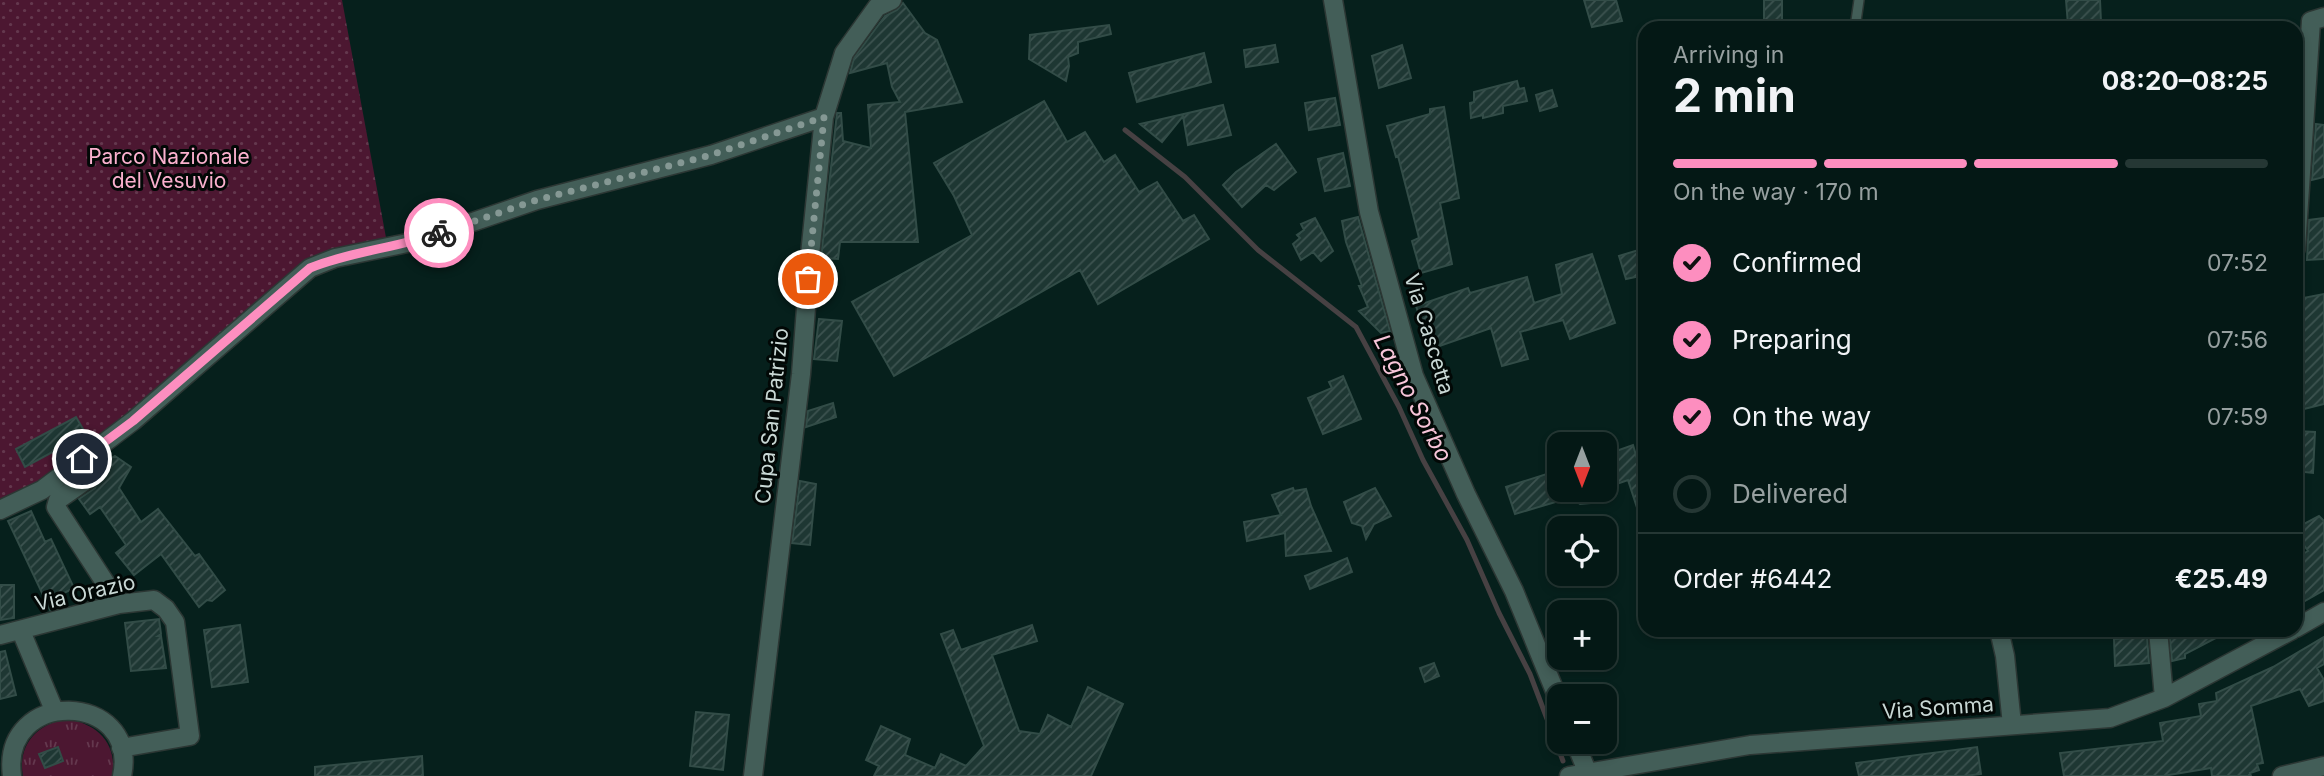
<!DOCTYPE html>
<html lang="en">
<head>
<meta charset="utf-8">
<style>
	:root { --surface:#041815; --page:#0d211e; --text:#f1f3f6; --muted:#97a0a0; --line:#253734; --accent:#fd8ebf }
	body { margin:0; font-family:Inter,sans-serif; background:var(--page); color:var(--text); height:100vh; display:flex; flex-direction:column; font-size:26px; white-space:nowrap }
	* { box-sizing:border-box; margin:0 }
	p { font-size:23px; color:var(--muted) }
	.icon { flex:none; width:38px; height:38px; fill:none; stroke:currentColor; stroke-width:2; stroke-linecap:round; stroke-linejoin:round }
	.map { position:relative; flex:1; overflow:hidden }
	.sheet { position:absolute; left:1638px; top:21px; width:665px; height:616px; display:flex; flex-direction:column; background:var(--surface); border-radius:21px; box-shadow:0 4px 10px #0003,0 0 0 2px var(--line) }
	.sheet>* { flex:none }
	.needle { width:46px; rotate:180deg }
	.tools { position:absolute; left:1547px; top:432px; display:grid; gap:14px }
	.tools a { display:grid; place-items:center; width:70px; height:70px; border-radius:14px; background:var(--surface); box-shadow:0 4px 10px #0003,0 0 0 2px var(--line); font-size:35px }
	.pin { position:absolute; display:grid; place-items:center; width:60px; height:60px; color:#fff; margin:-30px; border:4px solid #fff; border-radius:50%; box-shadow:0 2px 7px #0007 }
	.courier { position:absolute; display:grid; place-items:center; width:70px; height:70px; margin:-35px; border:5px solid #fd8ebf; border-radius:50%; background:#fff; color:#222; box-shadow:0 2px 9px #0007 }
	.summary em { font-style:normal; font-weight:700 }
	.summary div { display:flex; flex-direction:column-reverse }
	.summary { display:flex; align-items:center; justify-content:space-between; height:119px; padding:0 35px }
	h1 { font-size:46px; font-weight:700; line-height:52px }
	.bar { display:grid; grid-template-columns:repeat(4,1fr); gap:10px 7px; align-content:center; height:84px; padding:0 35px }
	.bar i { height:9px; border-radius:5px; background:var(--line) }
	.bar .on { background:var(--accent) }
	.bar p { grid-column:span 4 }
	.line { display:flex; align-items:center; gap:18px; padding:0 35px; border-top:2px solid var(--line) }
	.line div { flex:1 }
	ol { padding:0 35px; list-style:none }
	li { display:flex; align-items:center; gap:21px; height:77px }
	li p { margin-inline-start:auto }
	li .icon { padding:7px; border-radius:50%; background:var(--accent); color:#111; stroke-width:4 }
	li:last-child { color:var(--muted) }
	li i { width:38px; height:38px; border:4px solid var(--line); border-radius:50% }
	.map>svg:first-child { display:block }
	.grass { fill:url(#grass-tufts) }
	.park { fill:url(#park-dots) }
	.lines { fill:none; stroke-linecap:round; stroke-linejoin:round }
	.stream { stroke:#474143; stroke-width:5 }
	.building { fill:url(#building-hatch); stroke:#324c47; stroke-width:2 }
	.lane-casing { stroke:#2c3734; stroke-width:12 }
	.street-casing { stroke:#2c3734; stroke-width:21 }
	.lane { stroke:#435e58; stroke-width:9 }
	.street { stroke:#435e58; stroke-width:18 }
	.done { stroke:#859894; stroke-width:7; stroke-dasharray:0 12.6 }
	.route { stroke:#fd8ebf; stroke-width:9 }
	.labels { text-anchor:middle; stroke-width:6; stroke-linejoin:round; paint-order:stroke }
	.park-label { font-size:21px; fill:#fab0ce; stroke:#020806 }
	.street-label { font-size:21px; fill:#c9d8d5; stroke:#020806 }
	.water-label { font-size:23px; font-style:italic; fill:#f9c6da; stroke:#020806 }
</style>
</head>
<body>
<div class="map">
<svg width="2324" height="776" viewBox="0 0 2324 776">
	<defs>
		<pattern id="grass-tufts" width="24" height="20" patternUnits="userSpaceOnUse" patternTransform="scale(1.75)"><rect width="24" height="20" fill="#4c1731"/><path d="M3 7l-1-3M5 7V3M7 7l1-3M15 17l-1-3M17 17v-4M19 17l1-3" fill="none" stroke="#64384e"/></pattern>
		<pattern id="park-dots" width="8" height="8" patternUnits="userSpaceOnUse" patternTransform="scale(1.75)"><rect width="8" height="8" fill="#4c1731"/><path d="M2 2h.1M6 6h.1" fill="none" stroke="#64384e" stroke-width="1.8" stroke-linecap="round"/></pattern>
		<pattern id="building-hatch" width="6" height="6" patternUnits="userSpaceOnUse" patternTransform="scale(1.75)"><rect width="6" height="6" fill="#1e3733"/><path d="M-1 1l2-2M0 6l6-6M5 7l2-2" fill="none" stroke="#3d5350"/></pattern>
	</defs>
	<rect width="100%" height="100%" fill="#06201c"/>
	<path class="grass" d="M 66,719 C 97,723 118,744 112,776 L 23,776 C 17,745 37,724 66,719 Z"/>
	<path class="park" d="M 0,0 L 342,0 L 387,243 L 310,271 L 123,436 L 101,462 L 52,492 L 0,513 Z"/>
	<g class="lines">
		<path class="stream" d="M 1125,130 L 1185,177 L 1258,250 L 1356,327 L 1399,407 L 1423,460 L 1467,540 L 1499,613 L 1530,674 L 1563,761"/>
	</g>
	<path class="building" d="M 1584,0 L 1616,0 L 1622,21 L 1592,27 Z
		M 1764,0 L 1782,0 L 1782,22 L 1764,22 Z
		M 2066,0 L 2100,0 L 2101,22 L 2068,25 Z
		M 903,3 L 925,33 L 937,40 L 962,102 L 905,112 L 918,242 L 840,242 L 838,259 L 821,258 L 837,113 L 841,113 L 843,141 L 871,148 L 868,105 L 900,102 L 892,87 L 887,63 L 850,73 L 854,58 L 885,16 L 897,10 Z
		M 1109,25 L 1111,34 L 1078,42 L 1078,53 L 1068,57 L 1069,66 L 1066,81 L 1029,59 L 1030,35 Z
		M 1275,45 L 1278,62 L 1246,67 L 1244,50 Z
		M 1402,45 L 1411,78 L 1379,88 L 1372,56 Z
		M 1204,53 L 1211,82 L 1137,102 L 1129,73 Z
		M 1517,81 L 1519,89 L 1524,88 L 1527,101 L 1503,106 L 1503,113 L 1483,118 L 1483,115 L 1471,118 L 1470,103 L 1474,102 L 1474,92 Z
		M 1552,90 L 1557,106 L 1540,111 L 1536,95 Z
		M 1335,98 L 1340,125 L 1309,130 L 1305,103 Z
		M 1044,101 L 1067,142 L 1085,132 L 1104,162 L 1115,155 L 1139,192 L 1157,182 L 1183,221 L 1194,215 L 1209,239 L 1098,304 L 1080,270 L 894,376 L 852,302 L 972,235 L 954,196 L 934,163 Z
		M 1223,105 L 1231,135 L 1188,145 L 1183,116 L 1162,142 L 1140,124 Z
		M 1444,107 L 1459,198 L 1440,203 L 1452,264 L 1421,273 L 1412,241 L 1419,238 L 1398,156 L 1396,157 L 1387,126 L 1430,114 L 1430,109 Z
		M 2316,124 L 2324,125 L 2324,177 L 2312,180 Z
		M 1276,144 L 1296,172 L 1274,190 L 1266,185 L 1242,207 L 1223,185 L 1236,172 Z
		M 1343,153 L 1350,186 L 1325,191 L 1318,159 Z
		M 1358,217 L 1390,331 L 1381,333 L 1359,311 L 1368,307 L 1359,286 L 1362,286 L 1346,242 L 1342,221 Z
		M 1315,218 L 1333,251 L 1321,261 L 1313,252 L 1301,260 L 1293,244 L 1300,238 L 1297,235 L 1304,230 L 1301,224 Z
		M 2324,218 L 2324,259 L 2307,260 L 2309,220 Z
		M 1645,248 L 1645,275 L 1626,279 L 1619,256 Z
		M 1592,254 L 1615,323 L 1570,339 L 1563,320 L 1520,332 L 1528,359 L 1502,366 L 1491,328 L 1431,349 L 1416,306 L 1468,288 L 1470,293 L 1527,277 L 1534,303 L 1562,294 L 1556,265 Z
		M 2324,294 L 2324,404 L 2304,409 L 2300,389 L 2297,389 L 2301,367 L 2303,298 Z
		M 819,319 L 842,321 L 837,361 L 814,359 Z
		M 1343,376 L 1361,419 L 1323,434 L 1308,398 L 1332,388 L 1329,382 Z
		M 833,403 L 836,417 L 806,427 L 808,411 Z
		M 76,417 L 86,434 L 25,467 L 16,449 Z
		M 2296,431 L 2315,432 L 2313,473 L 2296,471 Z
		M 1633,445 L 1645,486 L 1645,523 L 1642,523 L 1628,480 L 1605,488 L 1605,455 Z
		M 115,456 L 131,467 L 119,488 L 141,522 L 158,509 L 195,556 L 199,554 L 225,590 L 212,601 L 207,600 L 199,607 L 161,554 L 134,575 L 116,553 L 126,545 L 100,507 L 90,514 L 79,499 L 95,488 L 99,477 L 105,473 L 99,465 Z
		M 1559,470 L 1559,501 L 1515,514 L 1506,487 Z
		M 800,481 L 816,484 L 810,545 L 792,543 Z
		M 1293,488 L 1294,491 L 1306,489 L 1311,506 L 1331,551 L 1286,556 L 1285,533 L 1247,541 L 1244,522 L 1281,515 L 1272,495 Z
		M 1375,488 L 1391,516 L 1374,524 L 1366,539 L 1362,526 L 1352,523 L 1344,502 Z
		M 1560,490 L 1588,490 L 1590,503 L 1580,504 Z
		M 31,511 L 45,542 L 51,539 L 74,588 L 60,595 L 64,603 L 50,610 L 8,521 Z
		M 2319,516 L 2324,521 L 2324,590 L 2296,606 L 2296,558 L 2308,551 L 2296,534 L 2296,528 Z
		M 1347,558 L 1352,572 L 1310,589 L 1305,576 Z
		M 0,585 L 14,585 L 14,618 L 0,620 Z
		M 159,619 L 161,634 L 158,636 L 161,636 L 166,668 L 131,671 L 125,623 Z
		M 240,625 L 248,682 L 212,687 L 204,630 Z
		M 1032,625 L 1037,641 L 992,655 L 1019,731 L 1040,734 L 1048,715 L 1071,727 L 1088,687 L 1123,704 L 1091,776 L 874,776 L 879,766 L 866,760 L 881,726 L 910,739 L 905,755 L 935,768 L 941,754 L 966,766 L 984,746 L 941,634 L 953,630 L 961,650 Z
		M 2169,630 L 2231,630 L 2185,654 L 2185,658 L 2172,661 Z
		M 2147,637 L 2149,663 L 2115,666 L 2114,639 Z
		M 2324,637 L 2324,664 L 2317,668 L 2324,680 L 2324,701 L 2309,706 L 2300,689 L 2251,706 L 2263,763 L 2257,764 L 2259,770 L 2250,773 L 2251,776 L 2212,776 L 2211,768 L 2163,776 L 2064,776 L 2060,753 L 2163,741 L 2160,723 L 2201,716 L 2199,704 L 2217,701 L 2216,693 L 2273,667 Z
		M 5,651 L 16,695 L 0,699 L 0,652 Z
		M 1434,663 L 1439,676 L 1425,682 L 1420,668 Z
		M 696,712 L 729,715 L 723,770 L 690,766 Z
		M 58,747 L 63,761 L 45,768 L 39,754 Z
		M 1977,747 L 1981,774 L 1964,776 L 1859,776 L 1856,763 Z
		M 422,756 L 423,776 L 315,776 L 315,767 Z"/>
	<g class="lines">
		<defs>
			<path id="lane" d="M 1855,28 L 1859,0"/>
			<path id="street" d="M 1333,0 L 1369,212 L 1414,376 L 1466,494 L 1514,591 L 1559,701
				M 2296,248 L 2311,21 L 2324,17
				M 88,479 L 58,500 L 56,507 L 119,604
				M 0,510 L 42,490 L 133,421 L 310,268 L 335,258 L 417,241 L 537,200 L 711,155 L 824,117
				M 2296,628 L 2324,612
				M 1999,630 L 2005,656 L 2012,725
				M 2158,630 L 2164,698
				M 21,631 L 54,710
				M 0,635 L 119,604 L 154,600 L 166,609 L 175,622 L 190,736 L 121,748
				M 1575,742 L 1587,771
				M 12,776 C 0,687 140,691 122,776
				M 753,776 L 801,374 L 810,255 L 824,117 L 844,53 L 877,7 L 892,0
				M 1569,776 L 1750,745 L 2110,718 L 2164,698 L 2292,630
				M 2282,776 L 2324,766"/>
		</defs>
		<use href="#lane" class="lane-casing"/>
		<use href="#street" class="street-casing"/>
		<use href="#lane" class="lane"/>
		<use href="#street" class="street"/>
	</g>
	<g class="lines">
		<path class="done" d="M 439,233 L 537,200 L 711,155 L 824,117 L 808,279"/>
		<path class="route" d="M 82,459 L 133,421 L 310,268 C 352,251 397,248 439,233"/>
	</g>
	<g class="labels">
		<g class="park-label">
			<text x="169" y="164">Parco Nazionale<tspan x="169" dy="24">del Vesuvio</tspan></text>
		</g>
		<g class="street-label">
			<text transform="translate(1429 334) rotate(73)" y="7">Via Cascetta</text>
			<text transform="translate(772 416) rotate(-84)" y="7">Cupa San Patrizio</text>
			<text transform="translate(85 593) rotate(-13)" y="7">Via Orazio</text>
			<text transform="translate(1938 708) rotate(-4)" y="7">Via Somma</text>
		</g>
		<g class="water-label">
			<text transform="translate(1413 398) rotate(62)" y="8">Lagno Sorbo</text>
		</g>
	</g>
</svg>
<div class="tools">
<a><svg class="needle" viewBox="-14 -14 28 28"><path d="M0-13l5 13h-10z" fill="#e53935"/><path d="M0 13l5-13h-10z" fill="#97a0a0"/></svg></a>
<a><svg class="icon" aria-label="locate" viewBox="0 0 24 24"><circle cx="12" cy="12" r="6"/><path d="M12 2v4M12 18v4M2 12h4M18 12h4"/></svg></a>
<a>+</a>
<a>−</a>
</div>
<div class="pin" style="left:808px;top:279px;background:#ea580c"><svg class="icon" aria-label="bag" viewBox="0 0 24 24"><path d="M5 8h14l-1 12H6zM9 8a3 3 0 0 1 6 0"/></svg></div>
<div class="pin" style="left:82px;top:459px;background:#1f2937"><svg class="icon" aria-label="home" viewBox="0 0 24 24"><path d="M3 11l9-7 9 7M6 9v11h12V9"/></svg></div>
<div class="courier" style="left:439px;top:233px"><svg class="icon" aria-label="bike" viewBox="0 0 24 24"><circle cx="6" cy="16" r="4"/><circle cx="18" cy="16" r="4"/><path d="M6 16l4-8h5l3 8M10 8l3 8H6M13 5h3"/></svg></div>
<section class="sheet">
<div class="summary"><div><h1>2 min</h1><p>Arriving in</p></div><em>08:20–08:25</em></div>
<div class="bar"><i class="on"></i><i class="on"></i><i class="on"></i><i></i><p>On the way · 170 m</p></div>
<ol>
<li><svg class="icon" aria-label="check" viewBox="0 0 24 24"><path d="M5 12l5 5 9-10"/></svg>Confirmed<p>07:52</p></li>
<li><svg class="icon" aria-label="check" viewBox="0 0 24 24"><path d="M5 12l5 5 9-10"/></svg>Preparing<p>07:56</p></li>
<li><svg class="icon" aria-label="check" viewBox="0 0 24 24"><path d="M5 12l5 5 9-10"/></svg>On the way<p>07:59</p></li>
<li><i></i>Delivered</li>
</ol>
<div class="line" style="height:91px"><div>Order #6442</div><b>€25.49</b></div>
</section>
</div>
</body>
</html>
